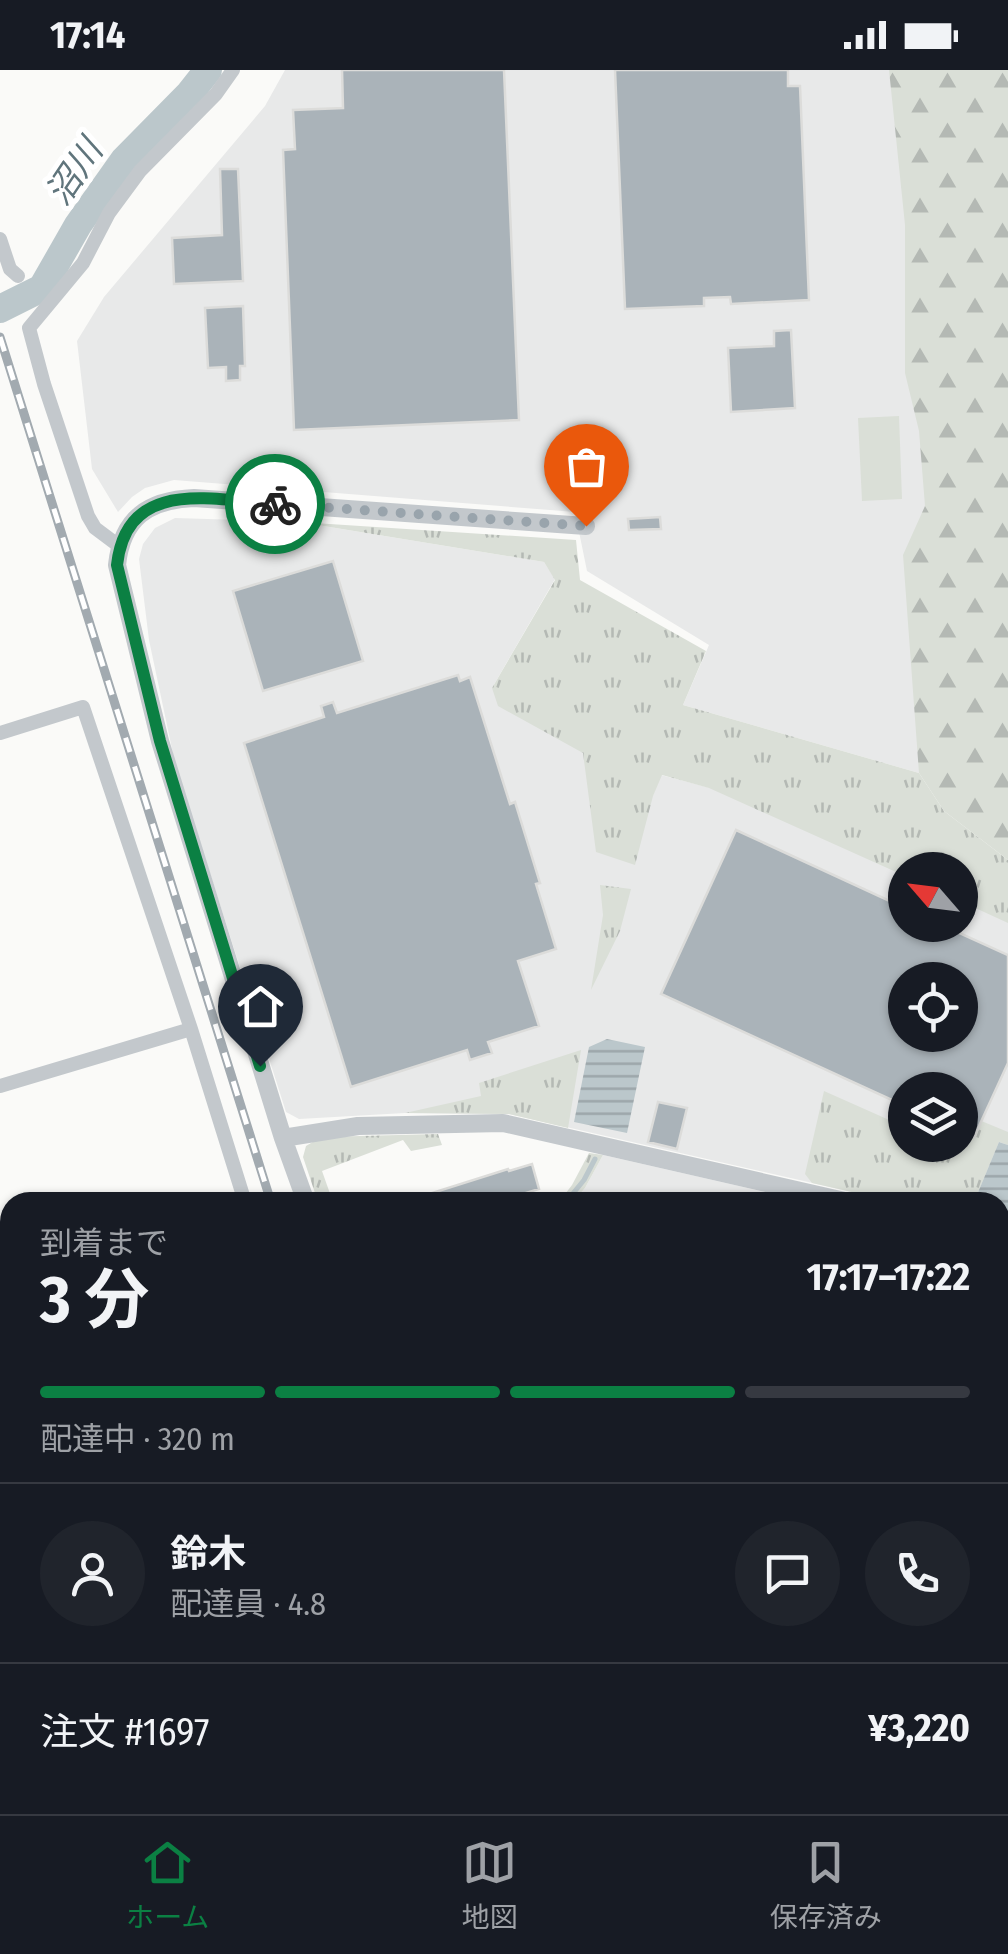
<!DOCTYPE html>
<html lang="ja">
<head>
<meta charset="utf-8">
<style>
	:root { --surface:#171b24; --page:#20242c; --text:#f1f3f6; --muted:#9ea1a6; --line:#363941; --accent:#0b8043 }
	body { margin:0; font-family:"Fira Sans Condensed","Noto Sans JP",sans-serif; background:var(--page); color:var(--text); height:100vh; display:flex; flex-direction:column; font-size:38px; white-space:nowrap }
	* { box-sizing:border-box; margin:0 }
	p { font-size:32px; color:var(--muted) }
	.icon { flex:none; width:55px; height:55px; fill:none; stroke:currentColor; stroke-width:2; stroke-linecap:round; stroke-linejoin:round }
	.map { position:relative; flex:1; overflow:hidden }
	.drawer { position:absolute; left:0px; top:1122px; width:1010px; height:622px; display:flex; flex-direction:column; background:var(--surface); border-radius:30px 30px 0 0; box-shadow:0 2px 8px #0004 }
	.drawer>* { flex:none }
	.needle { width:65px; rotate:298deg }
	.tools { position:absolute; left:888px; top:782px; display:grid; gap:20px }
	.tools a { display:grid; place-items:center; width:90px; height:90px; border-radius:50%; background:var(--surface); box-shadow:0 2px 8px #0004; font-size:50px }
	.pin { position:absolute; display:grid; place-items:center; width:85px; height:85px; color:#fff; margin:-102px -42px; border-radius:50% 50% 50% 0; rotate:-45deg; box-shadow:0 0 10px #0007 }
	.pin .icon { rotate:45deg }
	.courier { position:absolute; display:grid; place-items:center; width:100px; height:100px; margin:-50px; border:8px solid #0b8043; border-radius:50%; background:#fff; color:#222; box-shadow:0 2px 12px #0007 }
	.summary em { font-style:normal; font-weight:700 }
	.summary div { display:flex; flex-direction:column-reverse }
	.summary { display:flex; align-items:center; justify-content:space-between; height:170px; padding:0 40px }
	h1 { font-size:65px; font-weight:700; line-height:75px }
	.bar { display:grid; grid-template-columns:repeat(4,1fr); gap:15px 10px; align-content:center; height:120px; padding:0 40px }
	.bar i { height:12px; border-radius:8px; background:var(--line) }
	.bar .on { background:var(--accent) }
	.bar p { grid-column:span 4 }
	.line { display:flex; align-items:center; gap:25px; padding:0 40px; border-top:2px solid var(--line) }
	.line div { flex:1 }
	.round { display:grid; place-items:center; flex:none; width:105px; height:105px; border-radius:52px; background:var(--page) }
	.status { display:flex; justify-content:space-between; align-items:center; height:70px; padding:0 50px; background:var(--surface); direction:ltr }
	.status svg { height:28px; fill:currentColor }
	.tab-bar { display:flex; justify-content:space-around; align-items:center; height:140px; border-top:2px solid var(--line); background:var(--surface); font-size:28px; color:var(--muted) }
	.tab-bar a { display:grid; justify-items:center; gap:5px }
	.tab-bar .on { color:var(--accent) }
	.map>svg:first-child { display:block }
	.built { fill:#e8e9e9; fill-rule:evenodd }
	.grass { fill:url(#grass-tufts) }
	.forest { fill:url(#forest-firs) }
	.garden { fill:#dadfd7 }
	.water { fill:url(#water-rules) }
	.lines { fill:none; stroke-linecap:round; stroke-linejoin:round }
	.stream { stroke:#bbc7cb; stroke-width:5 }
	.river { stroke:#bbc7cb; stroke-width:28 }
	.building { fill:#aab3b9; stroke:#dcdcda; stroke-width:2.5; fill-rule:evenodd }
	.minor { stroke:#c3c8cc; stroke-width:14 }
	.tertiary { stroke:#c3c8cc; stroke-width:18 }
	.rail-casing { stroke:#a2aab0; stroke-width:9 }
	.rail { stroke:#fff; stroke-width:5; stroke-dasharray:15; stroke-linecap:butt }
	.done { stroke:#99a4ac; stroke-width:10; stroke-dasharray:0 18 }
	.route { stroke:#0b8043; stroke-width:12 }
	.labels { text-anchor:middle; stroke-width:10; stroke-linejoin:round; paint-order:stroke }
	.water-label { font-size:35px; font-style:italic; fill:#60757c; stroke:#fff }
</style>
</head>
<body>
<div class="status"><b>17:14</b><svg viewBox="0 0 49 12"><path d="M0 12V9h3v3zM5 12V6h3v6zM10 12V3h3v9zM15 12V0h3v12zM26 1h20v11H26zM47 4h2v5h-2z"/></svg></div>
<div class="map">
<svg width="1008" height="1744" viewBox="0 0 1008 1744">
	<defs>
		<pattern id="grass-tufts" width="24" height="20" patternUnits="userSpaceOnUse" patternTransform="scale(2.5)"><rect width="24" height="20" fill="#dadfd7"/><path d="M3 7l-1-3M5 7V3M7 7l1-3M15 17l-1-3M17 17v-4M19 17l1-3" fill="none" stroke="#b4b9b4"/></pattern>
		<pattern id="forest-firs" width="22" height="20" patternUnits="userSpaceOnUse" patternTransform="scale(2.5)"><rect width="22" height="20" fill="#dadfd7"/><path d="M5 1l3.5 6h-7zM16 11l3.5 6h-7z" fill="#b4b9b4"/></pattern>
		<pattern id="water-rules" width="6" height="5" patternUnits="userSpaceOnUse" patternTransform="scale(2.5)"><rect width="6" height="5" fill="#bbc7cb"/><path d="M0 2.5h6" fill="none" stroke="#9ca6aa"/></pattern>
	</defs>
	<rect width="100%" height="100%" fill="#fafaf8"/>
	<path class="built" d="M 285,0 L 908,0 L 942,705 L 919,703 L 683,635 L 709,575 L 587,501 L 575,442 L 174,410 L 145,418 L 132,427 L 118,442 L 92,399 L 77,271 L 104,227 L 265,36 Z
		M 175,448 L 299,452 L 544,492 L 555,509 L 492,618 L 584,683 L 653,725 L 661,705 L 939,778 L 1008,824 L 1008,1075 L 1000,1072 L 974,1132 L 896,1132 L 509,1044 L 405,1043 L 299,1049 L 286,1042 L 175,693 L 149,570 L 139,489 L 143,474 L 155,458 ZM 905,800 L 960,800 L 960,855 L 905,855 ZM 905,910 L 960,910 L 960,965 L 905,965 ZM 905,1020 L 960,1020 L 960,1075 L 905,1075 Z
		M 603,1085 L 809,1132 L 573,1132 L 585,1118 Z
		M 1000,1176 L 1008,1178 L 1008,1602 L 1000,1585 Z"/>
	<path class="grass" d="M 299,452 L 576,470 L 580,510 L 706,581 L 683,635 L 919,703 L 944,741 L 1008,790 L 1008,853 L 960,831 L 960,800 L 905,800 L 905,806 L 709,718 L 662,705 L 653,726 L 635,795 L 596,782 L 583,683 L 498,636 L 492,618 L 555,510 L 544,492 Z
		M 600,815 L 631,819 L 620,861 L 591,920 L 603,845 Z
		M 581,980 L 568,1058 L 509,1044 L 405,1043 L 481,1026 L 479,1013 Z
		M 824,1021 L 905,1057 L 905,1075 L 960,1075 L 960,1059 L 967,1045 L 1008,1062 L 1008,1075 L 999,1072 L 974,1132 L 896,1132 L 812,1113 L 805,1104 Z
		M 438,1064 L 442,1075 L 411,1081 L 403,1070 L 322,1101 L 333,1132 L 318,1132 L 303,1087 L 306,1076 L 321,1067 Z
		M 589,1083 L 603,1085 L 585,1118 L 573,1132 L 559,1132 L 572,1115 Z"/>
	<path class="forest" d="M 889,0 L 1008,0 L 1008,790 L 944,741 L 919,703 L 903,485 L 925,436 L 919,361 L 905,303 L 905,155 Z
		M 0,1700 L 10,1705 L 10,1735 L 45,1735 L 48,1744 L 0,1744 Z"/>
	<path class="garden" d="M 899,346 L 902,429 L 862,431 L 858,348 Z"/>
	<path class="water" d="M 607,969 L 645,977 L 627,1063 L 574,1052 L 589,977 Z
		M 999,1072 L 1008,1075 L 1008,1158 L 1000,1156 L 1000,1132 L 974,1132 Z"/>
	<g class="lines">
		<path class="stream" d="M 566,1132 L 584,1110 L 595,1089
			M 0,1565 L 10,1568
			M 317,1735 L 332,1744
			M 918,1735 L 941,1744"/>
		<path class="river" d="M 0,239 L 42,218 L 78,155 L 124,90 L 190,23 L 208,0"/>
	</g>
	<path class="building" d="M 342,0 L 504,0 L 519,350 L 294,360 L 283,80 L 295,79 L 293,40 L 343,38 Z
		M 615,0 L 788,0 L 788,16 L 800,16 L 809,230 L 731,234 L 730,227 L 704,228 L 704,236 L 625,239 Z
		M 220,99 L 238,99 L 243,211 L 174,214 L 172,168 L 222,165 Z
		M 243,236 L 245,296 L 240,296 L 240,310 L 226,311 L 226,297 L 208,298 L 205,238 Z
		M 791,260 L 795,338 L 731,342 L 728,278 L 774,276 L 774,261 Z
		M 660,447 L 661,459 L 629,460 L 628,449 Z
		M 333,491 L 363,591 L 263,621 L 233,521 Z
		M 458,605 L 460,611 L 470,607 L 510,734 L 515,732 L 540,813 L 536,814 L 556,879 L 518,891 L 539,956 L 488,972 L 492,983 L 470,990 L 467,980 L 351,1017 L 244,673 L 324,647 L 321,636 L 333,632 L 337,643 Z
		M 736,760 L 905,838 L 905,855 L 942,855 L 1008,885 L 1008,993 L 974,1067 L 960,1061 L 960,1020 L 905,1020 L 905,1036 L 661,924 ZM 905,910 L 960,910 L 960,965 L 905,965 Z
		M 658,1032 L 687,1038 L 677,1079 L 648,1072 Z
		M 532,1094 L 539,1119 L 516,1126 L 518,1132 L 435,1132 L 432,1123 L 508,1099 L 509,1101 Z"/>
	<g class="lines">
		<path class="minor" d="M 0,169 L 10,199 L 18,206
			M 119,476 L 95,458 L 88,446 L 44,314 L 29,258 L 83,193 L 109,143 L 140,101 L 216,24 L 233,0
			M 0,663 L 83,637 L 191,959 L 245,1132
			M 0,1016 L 191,959
			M 1000,1639 L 1007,1624
			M 0,1691 L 10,1696
			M 103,1735 L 126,1744
			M 367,1744 L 371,1735
			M 958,1744 L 961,1735"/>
		<path class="tertiary" d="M 283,1068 L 358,1056 L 503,1053 L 849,1132
			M 306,1132 L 283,1068 L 160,671 L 117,495 C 122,448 148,430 194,428 L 586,456
			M 1000,1167 L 1008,1169
			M 0,1335 L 10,1341
			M 580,1735 L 583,1744"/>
		<defs>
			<path id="rail" d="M 0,267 L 271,1132
				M 460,1735 L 463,1744"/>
		</defs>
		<use href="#rail" class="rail-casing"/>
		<use href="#rail" class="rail"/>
	</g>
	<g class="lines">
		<path class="done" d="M 275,434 L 586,456"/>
		<path class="route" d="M 260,996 L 160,671 L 117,495 C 127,407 212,430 275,434"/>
	</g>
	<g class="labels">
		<g class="water-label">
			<text transform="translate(74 102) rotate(-56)" y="12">沼川</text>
		</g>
	</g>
</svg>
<div class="tools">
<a><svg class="needle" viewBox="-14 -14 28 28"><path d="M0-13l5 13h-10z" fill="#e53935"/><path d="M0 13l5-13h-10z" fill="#9ea1a6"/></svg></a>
<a><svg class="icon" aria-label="locate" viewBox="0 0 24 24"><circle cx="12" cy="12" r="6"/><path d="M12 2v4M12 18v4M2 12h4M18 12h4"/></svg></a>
<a><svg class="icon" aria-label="layers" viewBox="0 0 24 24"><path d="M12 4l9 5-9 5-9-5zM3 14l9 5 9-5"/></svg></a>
</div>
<div class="pin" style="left:586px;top:456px;background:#ea580c"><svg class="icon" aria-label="bag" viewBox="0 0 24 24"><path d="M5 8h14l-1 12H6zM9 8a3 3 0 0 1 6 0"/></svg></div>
<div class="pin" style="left:260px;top:996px;background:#1f2937"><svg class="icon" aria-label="home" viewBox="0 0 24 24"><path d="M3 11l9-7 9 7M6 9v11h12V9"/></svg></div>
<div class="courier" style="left:275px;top:434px"><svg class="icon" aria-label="bike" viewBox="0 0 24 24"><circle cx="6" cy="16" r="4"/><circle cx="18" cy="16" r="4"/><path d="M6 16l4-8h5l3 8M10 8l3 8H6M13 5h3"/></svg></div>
<section class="drawer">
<div class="summary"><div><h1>3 分</h1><p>到着まで</p></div><em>17:17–17:22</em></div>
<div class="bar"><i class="on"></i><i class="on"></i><i class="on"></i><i></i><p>配達中 · 320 m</p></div>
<div class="line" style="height:180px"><a class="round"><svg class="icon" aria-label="person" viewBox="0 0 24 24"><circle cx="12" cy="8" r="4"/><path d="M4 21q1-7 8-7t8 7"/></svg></a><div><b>鈴木</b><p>配達員 · 4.8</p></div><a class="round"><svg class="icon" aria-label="chat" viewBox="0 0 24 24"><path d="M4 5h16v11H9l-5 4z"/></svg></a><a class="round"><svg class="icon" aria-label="phone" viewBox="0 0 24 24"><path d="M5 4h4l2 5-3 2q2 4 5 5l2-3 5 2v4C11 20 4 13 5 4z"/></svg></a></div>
<div class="line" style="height:130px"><div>注文 #1697</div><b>¥3,220</b></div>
</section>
</div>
<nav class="tab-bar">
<a class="on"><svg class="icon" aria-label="home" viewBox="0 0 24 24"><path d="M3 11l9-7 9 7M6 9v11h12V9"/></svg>ホーム</a>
<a><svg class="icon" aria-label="map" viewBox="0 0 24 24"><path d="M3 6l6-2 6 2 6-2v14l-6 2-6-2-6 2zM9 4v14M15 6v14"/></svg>地図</a>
<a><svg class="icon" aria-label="saved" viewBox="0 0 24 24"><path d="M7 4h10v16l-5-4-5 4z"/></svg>保存済み</a>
</nav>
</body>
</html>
